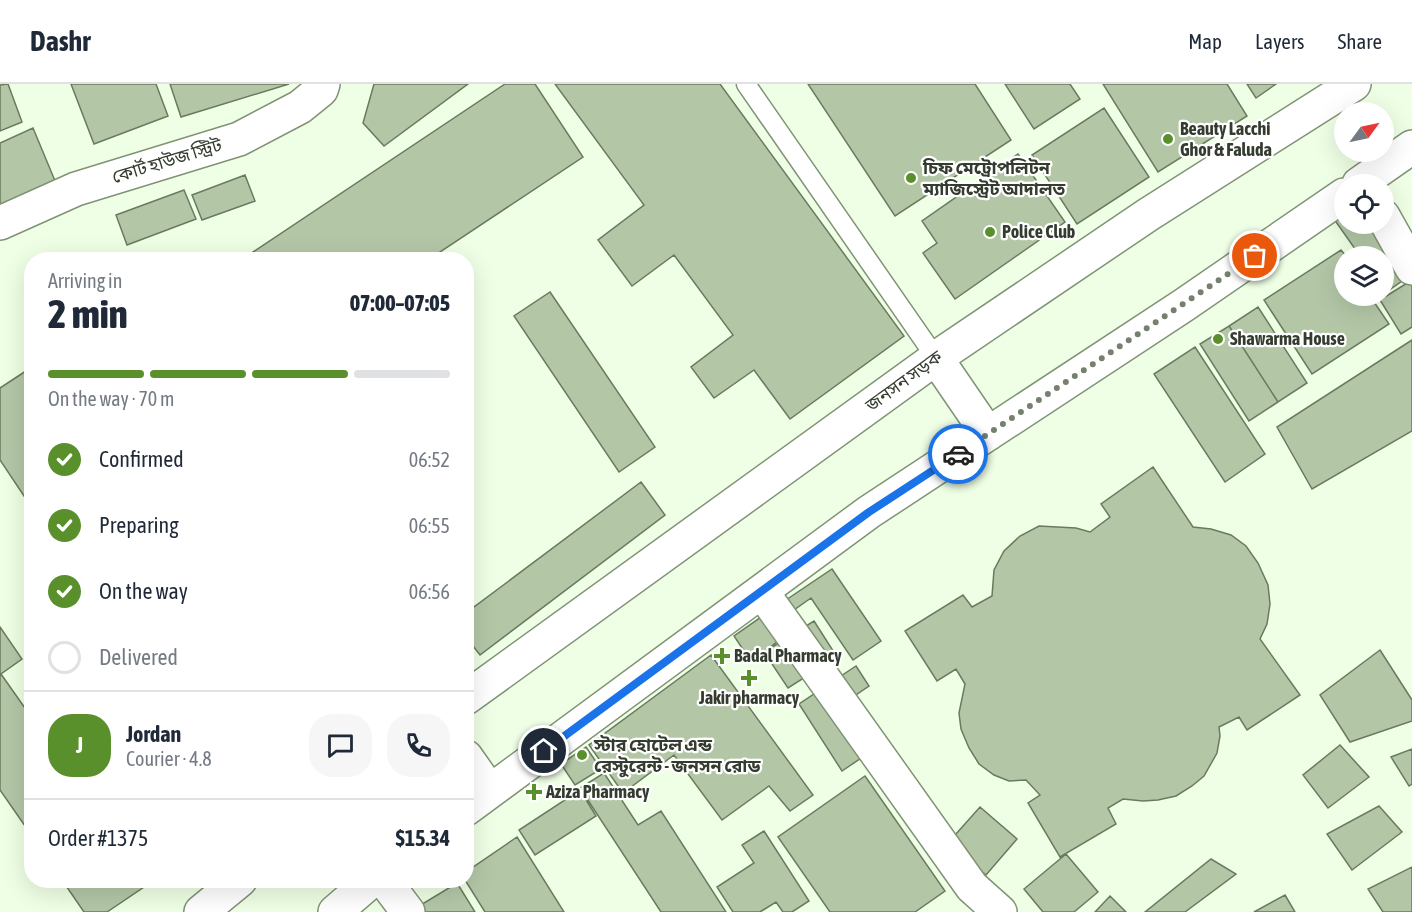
<!DOCTYPE html>
<html lang="en">
<head>
<meta charset="utf-8">
<style>
	:root { --surface:#fff; --page:#f6f6f7; --text:#1f2937; --muted:#747a83; --line:#e0e1e3; --accent:#5a902b }
	body { margin:0; font-family:"Asap Condensed","Noto Sans Bengali",sans-serif; background:var(--page); color:var(--text); height:100vh; display:flex; flex-direction:column; font-size:22px; white-space:nowrap }
	* { box-sizing:border-box; margin:0 }
	p { font-size:20px; color:var(--muted) }
	.icon { flex:none; width:33px; height:33px; fill:none; stroke:currentColor; stroke-width:2; stroke-linecap:round; stroke-linejoin:round }
	.map { position:relative; flex:1; overflow:hidden }
	.sheet { position:absolute; left:24px; top:168px; width:450px; height:636px; display:flex; flex-direction:column; background:var(--surface); border-radius:24px; box-shadow:0 6px 24px #0002 }
	.sheet>* { flex:none }
	.needle { width:39px; rotate:57deg }
	.fabs { position:absolute; left:1334px; top:18px; display:grid; gap:12px }
	.fabs a { display:grid; place-items:center; width:60px; height:60px; border-radius:50%; background:var(--surface); box-shadow:0 6px 24px #0002; font-size:30px }
	.pin { position:absolute; display:grid; place-items:center; width:51px; height:51px; color:#fff; margin:-26px; border:3px solid #fff; border-radius:50%; box-shadow:0 2px 6px #0007 }
	.courier { position:absolute; display:grid; place-items:center; width:60px; height:60px; margin:-30px; border:4px solid #1a73e8; border-radius:50%; background:#fff; color:#222; box-shadow:0 2px 8px #0007 }
	.overview em { font-style:normal; font-weight:800 }
	.overview div { display:flex; flex-direction:column-reverse }
	.overview { display:flex; align-items:center; justify-content:space-between; height:102px; padding:0 24px }
	h1 { font-size:39px; font-weight:800; line-height:45px }
	.bar { display:grid; grid-template-columns:repeat(4,1fr); gap:9px 6px; align-content:center; height:72px; padding:0 24px }
	.bar i { height:8px; border-radius:4px; background:var(--line) }
	.bar .on { background:var(--accent) }
	.bar p { grid-column:span 4 }
	.line { display:flex; align-items:center; gap:15px; padding:0 24px; border-top:2px solid var(--line) }
	.line div { flex:1 }
	.round { display:grid; place-items:center; flex:none; width:63px; height:63px; border-radius:24px; background:var(--page) }
	ol { padding:0 24px; list-style:none }
	li { display:flex; align-items:center; gap:18px; height:66px }
	li p { margin-inline-start:auto }
	li .icon { padding:6px; border-radius:50%; background:var(--accent); color:#fff; stroke-width:4 }
	li:last-child { color:var(--muted) }
	li i { width:33px; height:33px; border:3px solid var(--line); border-radius:50% }
	header { display:flex; align-items:center; gap:36px; box-sizing:border-box; height:84px; padding:0 30px; background:var(--surface); border-bottom:2px solid var(--line) }
	header strong { font-size:28px }
	nav { display:flex; gap:33px; margin-inline-start:auto; font-size:21px }
	.map>svg:first-child { display:block }
	.building { fill:#b3c7a7; stroke:#697b5e; stroke-width:1.5 }
	.lines { fill:none; stroke-linecap:round; stroke-linejoin:round }
	.lane-casing { stroke:#819375; stroke-width:21 }
	.street-casing { stroke:#819375; stroke-width:36 }
	.secondary-casing { stroke:#819375; stroke-width:36 }
	.lane { stroke:#fff; stroke-width:18 }
	.street { stroke:#fff; stroke-width:33 }
	.secondary { stroke:#fff; stroke-width:33 }
	.done { stroke:#75806f; stroke-width:6; stroke-dasharray:0 10.8 }
	.route { stroke:#1a73e8; stroke-width:8 }
	.poi-dot { fill:#5a902b; stroke:#fff; stroke-width:2 }
	.labels { text-anchor:middle; stroke-width:4.5; stroke-linejoin:round; paint-order:stroke }
	.poi-label { font-size:18px; font-weight:bold; fill:#343c2f; stroke:#fff; text-anchor:start }
	.street-label { font-size:18px; fill:#343c2f; stroke:#fff }
</style>
</head>
<body>
<header>
<strong>Dashr</strong>
<nav><a>Map</a><a>Layers</a><a>Share</a></nav>
</header>
<div class="map">
<svg width="1412" height="828" viewBox="0 0 1412 828">
	<rect width="100%" height="100%" fill="#efffe5"/>
	<path class="building" d="M 8,0 L 22,38 L 0,47 L 0,1 Z
		M 71,0 L 156,0 L 168,32 L 94,60 Z
		M 170,0 L 289,0 L 181,33 Z
		M 374,0 L 468,0 L 384,62 L 363,39 Z
		M 505,0 L 535,0 L 583,73 L 428,176 L 241,176 Z
		M 555,0 L 720,0 L 904,252 L 790,335 L 754,286 L 714,314 L 691,283 L 733,251 L 674,171 L 632,202 L 598,156 L 644,121 Z
		M 808,0 L 975,0 L 1011,56 L 895,132 Z
		M 1005,0 L 1070,0 L 1080,15 L 1034,45 Z
		M 1103,0 L 1227,0 L 1247,32 L 1158,88 Z
		M 1247,0 L 1276,0 L 1256,14 Z
		M 1104,24 L 1149,93 L 1077,140 L 1032,71 Z
		M 33,44 L 58,104 L 0,130 L 0,59 Z
		M 1018,70 L 1065,138 L 955,215 L 923,169 L 937,159 L 922,137 Z
		M 245,91 L 255,117 L 202,136 L 192,111 Z
		M 184,106 L 196,135 L 127,161 L 116,131 Z
		M 1344,118 L 1344,140 L 1377,140 L 1412,190 L 1385,209 L 1383,206 L 1383,172 L 1360,172 L 1329,128 Z
		M 1341,166 L 1346,172 L 1344,172 L 1344,212 L 1370,212 L 1389,240 L 1312,290 L 1264,216 Z
		M 1412,196 L 1412,243 L 1401,250 L 1380,216 Z
		M 550,208 L 655,363 L 619,388 L 514,232 Z
		M 1258,223 L 1307,299 L 1278,318 L 1229,242 Z
		M 1229,242 L 1278,318 L 1249,337 L 1200,260 Z
		M 1412,256 L 1412,347 L 1312,405 L 1277,343 Z
		M 1195,263 L 1265,370 L 1225,398 L 1154,290 Z
		M 32,283 L 32,424 L 0,376 L 0,304 Z
		M 1153,383 L 1193,443 L 1211,445 L 1231,451 L 1246,462 L 1258,479 L 1268,501 L 1270,520 L 1267,540 L 1260,555 L 1300,611 L 1247,646 L 1239,633 L 1219,643 L 1220,652 L 1217,669 L 1204,692 L 1192,702 L 1176,712 L 1158,716 L 1143,717 L 1123,715 L 1108,724 L 1116,740 L 1060,773 L 1028,719 L 1040,711 L 1026,696 L 1009,697 L 994,691 L 979,680 L 969,664 L 961,645 L 959,629 L 965,600 L 956,585 L 937,597 L 905,547 L 963,511 L 972,523 L 992,512 L 994,486 L 1004,467 L 1020,452 L 1039,442 L 1076,444 L 1090,448 L 1110,433 L 1101,420 Z
		M 641,398 L 665,431 L 480,571 L 466,553 L 466,529 Z
		M 832,485 L 881,557 L 853,576 L 811,514 L 784,533 L 774,524 Z
		M 774,524 L 788,549 L 764,568 L 750,576 L 734,552 Z
		M 814,537 L 837,573 L 788,604 L 764,568 Z
		M 0,543 L 22,575 L 1,590 L 32,634 L 32,752 L 0,706 Z
		M 1380,566 L 1412,616 L 1412,637 L 1350,658 L 1320,611 Z
		M 711,571 L 813,711 L 790,727 L 769,702 L 722,736 L 674,671 L 623,709 L 589,661 Z
		M 856,582 L 869,602 L 847,617 L 876,664 L 842,687 L 799,620 Z
		M 1340,661 L 1369,693 L 1328,724 L 1303,691 Z
		M 586,663 L 601,685 L 575,701 L 561,680 Z
		M 1412,665 L 1412,700 L 1409,702 L 1391,673 Z
		M 604,689 L 638,741 L 661,727 L 726,828 L 661,828 L 580,704 Z
		M 865,692 L 945,807 L 915,828 L 830,828 L 778,753 Z
		M 580,706 L 596,732 L 535,771 L 519,746 Z
		M 1379,722 L 1402,748 L 1352,786 L 1327,750 Z
		M 980,723 L 1017,755 L 986,791 L 948,759 Z
		M 764,747 L 809,817 L 792,828 L 783,828 L 776,818 L 760,828 L 733,828 L 717,803 L 754,779 L 742,761 Z
		M 517,753 L 564,828 L 485,828 L 465,796 L 466,796 L 466,788 Z
		M 1066,770 L 1098,808 L 1074,828 L 1043,828 L 1024,805 Z
		M 1211,775 L 1236,790 L 1185,828 L 1145,828 Z
		M 1412,783 L 1412,828 L 1383,828 L 1368,805 Z
		M 62,796 L 144,796 L 147,801 L 107,828 L 84,828 Z
		M 457,799 L 475,828 L 416,828 L 414,825 Z
		M 1285,811 L 1295,828 L 1254,828 Z
		M 1110,812 L 1126,828 L 1095,828 Z"/>
	<g class="lines">
		<defs>
			<path id="lane" d="M 746,0 L 936,274"/>
			<path id="street" d="M 1383,132 L 1412,184
				M 0,139 L 76,105 L 239,55 L 300,23 L 321,6 L 323,0
				M 762,508 L 972,803 L 1000,828
				M 384,796 L 408,828"/>
			<path id="secondary" d="M 1359,100 L 1412,63
				M 936,274 L 988,350
				M 466,614 L 936,274 L 1149,130 L 1354,0
				M 466,673 L 490,707
				M 466,725 L 869,428 L 1184,221 L 1344,111
				M 201,828 L 240,796
				M 335,828 L 372,796"/>
		</defs>
		<use href="#lane" class="lane-casing"/>
		<use href="#street" class="street-casing"/>
		<use href="#secondary" class="secondary-casing"/>
		<use href="#lane" class="lane"/>
		<use href="#street" class="street"/>
		<use href="#secondary" class="secondary"/>
	</g>
	<g class="lines">
		<path class="done" d="M 958,370 L 1255,172"/>
		<path class="route" d="M 544,667 L 869,428 L 958,370"/>
	</g>
	<g class="poi-dot">
		<circle cx="1168" cy="55" r="6"/>
		<circle cx="911" cy="94" r="6"/>
		<circle cx="990" cy="148" r="6"/>
		<circle cx="1218" cy="255" r="6"/>
		<path d="M719 563h6v6h6v6h-6v6h-6v-6h-6v-6h6z"/>
		<path d="M746 585h6v6h6v6h-6v6h-6v-6h-6v-6h6z"/>
		<circle cx="582" cy="671" r="6"/>
		<path d="M531 699h6v6h6v6h-6v6h-6v-6h-6v-6h6z"/>
	</g>
	<g class="labels">
		<g class="poi-label">
			<text x="1180" y="51">Beauty Lacchi<tspan x="1180" dy="21">Ghor &amp; Faluda</tspan></text>
			<text x="923" y="90">চিফ মেট্রোপলিটন<tspan x="923" dy="21">ম্যাজিস্ট্রেট আদালত</tspan></text>
			<text x="1002" y="154">Police Club</text>
			<text x="1230" y="261">Shawarma House</text>
			<text x="734" y="578">Badal Pharmacy</text>
			<text x="749" y="620" text-anchor="middle">Jakir pharmacy</text>
			<text x="594" y="667">স্টার হোটেল এন্ড<tspan x="594" dy="21">রেস্টুরেন্ট - জনসন রোড</tspan></text>
			<text x="546" y="714">Aziza Pharmacy</text>
		</g>
		<g class="street-label">
			<text transform="translate(167 77) rotate(-17)" y="6">কোর্ট হাউজ স্ট্রিট</text>
			<text transform="translate(904 297) rotate(-36)" y="6">জনসন সড়ক</text>
		</g>
	</g>
</svg>
<div class="fabs">
<a><svg class="needle" viewBox="-14 -14 28 28"><path d="M0-13l5 13h-10z" fill="#e53935"/><path d="M0 13l5-13h-10z" fill="#747a83"/></svg></a>
<a><svg class="icon" aria-label="locate" viewBox="0 0 24 24"><circle cx="12" cy="12" r="6"/><path d="M12 2v4M12 18v4M2 12h4M18 12h4"/></svg></a>
<a><svg class="icon" aria-label="layers" viewBox="0 0 24 24"><path d="M12 4l9 5-9 5-9-5zM3 14l9 5 9-5"/></svg></a>
</div>
<div class="pin" style="left:1255px;top:172px;background:#ea580c"><svg class="icon" aria-label="bag" viewBox="0 0 24 24"><path d="M5 8h14l-1 12H6zM9 8a3 3 0 0 1 6 0"/></svg></div>
<div class="pin" style="left:544px;top:667px;background:#1f2937"><svg class="icon" aria-label="home" viewBox="0 0 24 24"><path d="M3 11l9-7 9 7M6 9v11h12V9"/></svg></div>
<div class="courier" style="left:958px;top:370px"><svg class="icon" aria-label="car" viewBox="0 0 24 24"><path d="M5 17H2v-5l4-1 3-4h7l3 4 3 1v5h-3M9 17h6M6 11h13"/><circle cx="7" cy="17" r="2"/><circle cx="17" cy="17" r="2"/></svg></div>
<section class="sheet">
<div class="overview"><div><h1>2 min</h1><p>Arriving in</p></div><em>07:00–07:05</em></div>
<div class="bar"><i class="on"></i><i class="on"></i><i class="on"></i><i></i><p>On the way · 70 m</p></div>
<ol>
<li><svg class="icon" aria-label="check" viewBox="0 0 24 24"><path d="M5 12l5 5 9-10"/></svg>Confirmed<p>06:52</p></li>
<li><svg class="icon" aria-label="check" viewBox="0 0 24 24"><path d="M5 12l5 5 9-10"/></svg>Preparing<p>06:55</p></li>
<li><svg class="icon" aria-label="check" viewBox="0 0 24 24"><path d="M5 12l5 5 9-10"/></svg>On the way<p>06:56</p></li>
<li><i></i>Delivered</li>
</ol>
<div class="line" style="height:108px"><b class="round" style="background:var(--accent);color:#fff">J</b><div><b>Jordan</b><p>Courier · 4.8</p></div><a class="round"><svg class="icon" aria-label="chat" viewBox="0 0 24 24"><path d="M4 5h16v11H9l-5 4z"/></svg></a><a class="round"><svg class="icon" aria-label="phone" viewBox="0 0 24 24"><path d="M5 4h4l2 5-3 2q2 4 5 5l2-3 5 2v4C11 20 4 13 5 4z"/></svg></a></div>
<div class="line" style="height:78px"><div>Order #1375</div><b>$15.34</b></div>
</section>
</div>
</body>
</html>
